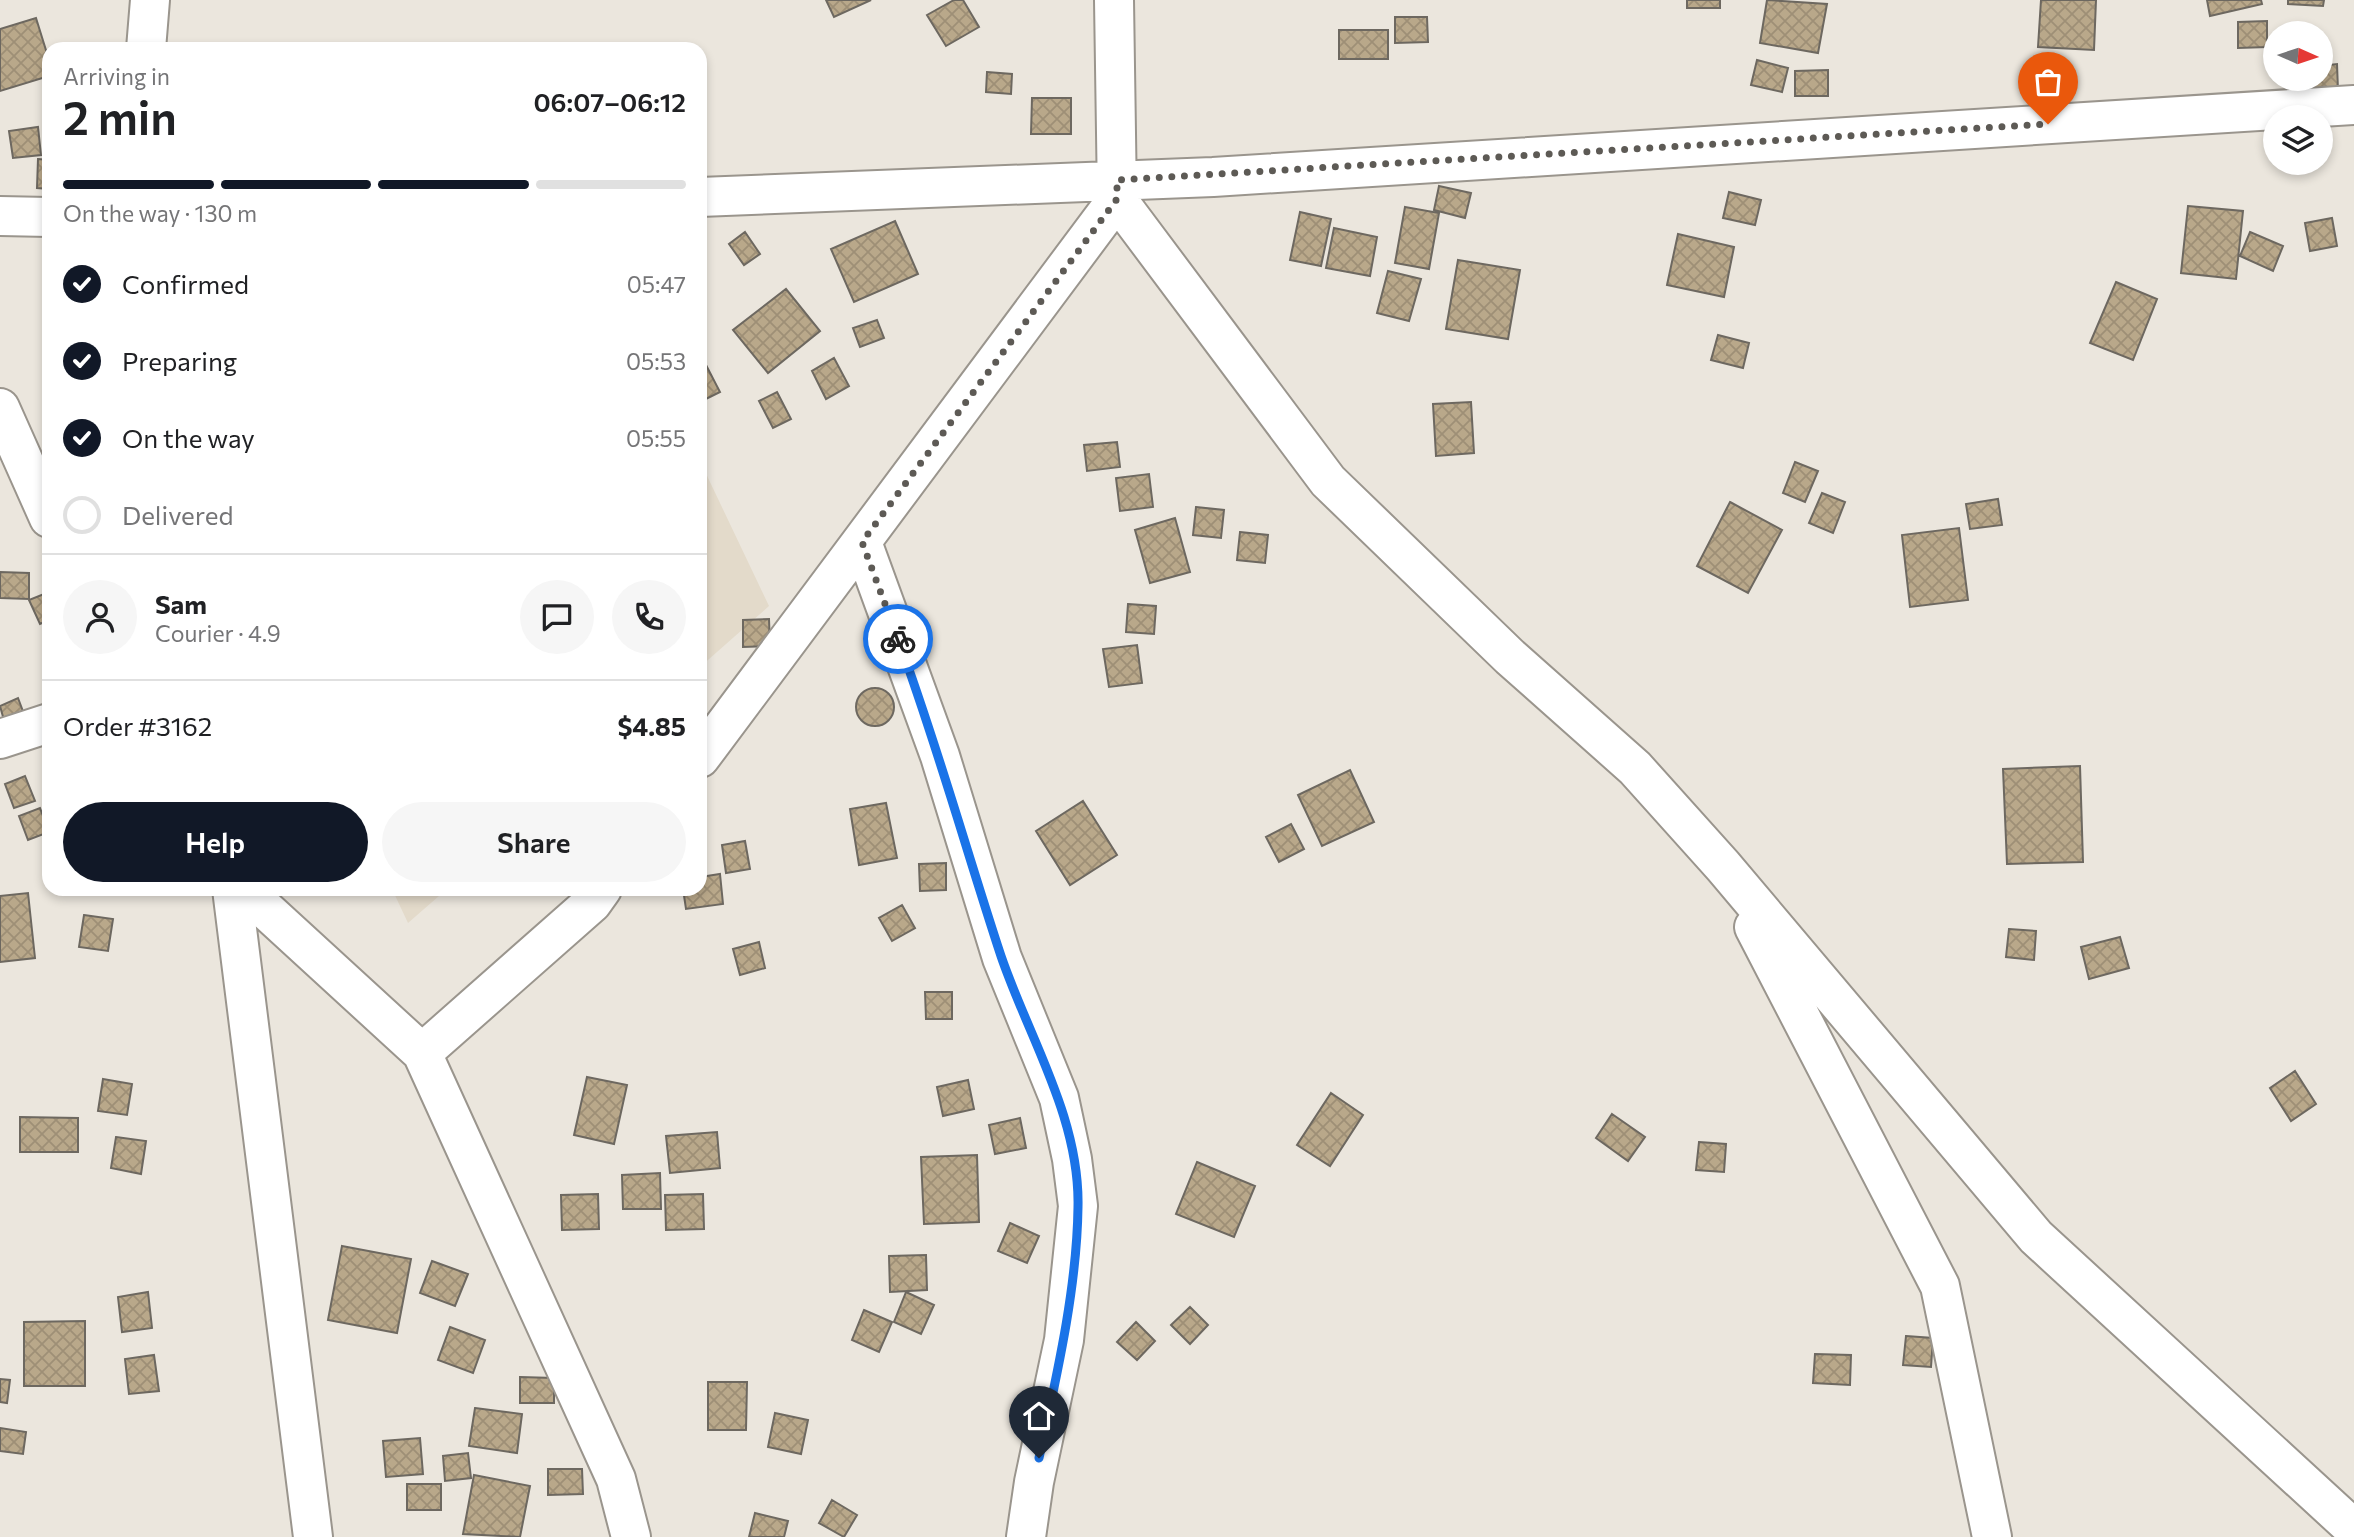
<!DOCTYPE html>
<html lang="en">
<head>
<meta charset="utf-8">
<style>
	:root { --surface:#fff; --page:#f6f6f6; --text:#202124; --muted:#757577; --line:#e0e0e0; --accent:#111827 }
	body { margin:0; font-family:Commissioner,sans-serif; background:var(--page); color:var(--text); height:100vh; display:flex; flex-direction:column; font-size:26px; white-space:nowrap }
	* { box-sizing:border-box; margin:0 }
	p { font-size:23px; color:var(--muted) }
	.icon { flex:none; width:38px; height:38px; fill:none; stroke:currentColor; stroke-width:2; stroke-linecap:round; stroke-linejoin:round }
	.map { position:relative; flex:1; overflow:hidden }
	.drawer { position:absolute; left:42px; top:42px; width:665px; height:854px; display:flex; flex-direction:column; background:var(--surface); border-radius:21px; box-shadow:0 4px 10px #0003 }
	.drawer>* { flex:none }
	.needle { width:46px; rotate:93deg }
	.tools { position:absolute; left:2263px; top:21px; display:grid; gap:14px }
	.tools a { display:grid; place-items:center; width:70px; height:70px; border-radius:50%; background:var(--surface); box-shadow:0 4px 10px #0003; font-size:35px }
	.pin { position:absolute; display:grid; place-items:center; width:60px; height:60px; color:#fff; margin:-72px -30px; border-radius:50% 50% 50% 0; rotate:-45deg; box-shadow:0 0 7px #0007 }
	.pin .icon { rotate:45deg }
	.courier { position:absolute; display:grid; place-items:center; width:70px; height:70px; margin:-35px; border:5px solid #1a73e8; border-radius:50%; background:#fff; color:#222; box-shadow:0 2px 9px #0007 }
	.summary em { font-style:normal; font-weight:600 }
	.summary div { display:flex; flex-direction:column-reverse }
	.summary { display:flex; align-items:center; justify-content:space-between; height:119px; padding:0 21px }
	h1 { font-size:46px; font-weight:600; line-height:52px }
	.bar { display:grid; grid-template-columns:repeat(4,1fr); gap:10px 7px; align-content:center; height:84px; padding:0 21px }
	.bar i { height:9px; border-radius:5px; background:var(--line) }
	.bar .selected { background:var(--accent) }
	.bar p { grid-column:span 4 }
	.line { display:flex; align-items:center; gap:18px; padding:0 21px; border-top:2px solid var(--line) }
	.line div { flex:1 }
	.round { display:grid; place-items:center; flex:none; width:74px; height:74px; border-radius:37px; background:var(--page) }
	ol { padding:0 21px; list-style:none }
	li { display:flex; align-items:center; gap:21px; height:77px }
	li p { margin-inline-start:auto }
	li .icon { padding:7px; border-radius:50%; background:var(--accent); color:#fff; stroke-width:4 }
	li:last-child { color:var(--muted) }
	li i { width:38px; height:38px; border:4px solid var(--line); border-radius:50% }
	.action { display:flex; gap:14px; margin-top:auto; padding:14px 21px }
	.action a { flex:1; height:80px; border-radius:42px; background:var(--accent); color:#fff; font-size:28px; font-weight:600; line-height:80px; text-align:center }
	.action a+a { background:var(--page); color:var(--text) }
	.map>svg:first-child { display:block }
	.built { fill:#e3daca }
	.building { fill:url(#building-cross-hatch); stroke:#6d6860; stroke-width:2 }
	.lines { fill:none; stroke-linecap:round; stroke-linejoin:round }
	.minor-casing { stroke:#9a958d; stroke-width:42 }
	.minor { stroke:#fff; stroke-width:38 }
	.done { stroke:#5d5a55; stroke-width:7; stroke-dasharray:0 12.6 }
	.route { stroke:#1a73e8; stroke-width:9 }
</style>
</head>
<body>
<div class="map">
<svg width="2354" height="1537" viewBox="0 0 2354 1537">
	<defs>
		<pattern id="building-cross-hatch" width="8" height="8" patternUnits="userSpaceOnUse" patternTransform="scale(1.75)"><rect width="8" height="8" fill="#b9a88a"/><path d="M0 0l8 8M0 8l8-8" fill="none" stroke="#9e8f76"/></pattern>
	</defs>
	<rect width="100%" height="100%" fill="#ebe6dd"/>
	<path class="built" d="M 700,461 L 769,606 L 700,667 Z
		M 392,889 L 447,889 L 408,923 Z"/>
	<path class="building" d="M 826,0 L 871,0 L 834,17 Z
		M 954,0 L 963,0 L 979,27 L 946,46 L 927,15 Z
		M 1687,0 L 1720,0 L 1720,8 L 1687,8 Z
		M 1767,0 L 1827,4 L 1818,53 L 1760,43 Z
		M 2041,0 L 2096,0 L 2094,50 L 2038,47 Z
		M 2207,0 L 2261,0 L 2262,4 L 2210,16 Z
		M 2288,0 L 2324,0 L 2323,6 L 2288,4 Z
		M 1395,17 L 1427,17 L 1428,42 L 1395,43 Z
		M 36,18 L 49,60 L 49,76 L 0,91 L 0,29 Z
		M 2267,21 L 2267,47 L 2238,48 L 2238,22 Z
		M 1339,30 L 1388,30 L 1388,59 L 1339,59 Z
		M 1757,60 L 1788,68 L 1782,92 L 1751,85 Z
		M 2337,64 L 2338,90 L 2308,93 L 2307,79 L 2320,79 L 2320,66 Z
		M 1828,70 L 1828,96 L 1795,96 L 1795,71 Z
		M 987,72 L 1012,74 L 1011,94 L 986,92 Z
		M 1032,98 L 1071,98 L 1071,134 L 1031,134 Z
		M 38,127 L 41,155 L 13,158 L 9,131 Z
		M 38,159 L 49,160 L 49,189 L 37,188 Z
		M 1439,186 L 1471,193 L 1465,218 L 1434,210 Z
		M 1729,192 L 1761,200 L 1755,225 L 1723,218 Z
		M 2188,206 L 2243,211 L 2236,279 L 2181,273 Z
		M 1405,207 L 1439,213 L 1429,269 L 1395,263 Z
		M 1300,212 L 1331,219 L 1321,266 L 1290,260 Z
		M 2332,218 L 2337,246 L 2310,251 L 2305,223 Z
		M 895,221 L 918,274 L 854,302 L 831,249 Z
		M 1334,228 L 1377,237 L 1370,276 L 1326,268 Z
		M 745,232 L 760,254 L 744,265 L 729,244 Z
		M 2250,232 L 2283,246 L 2273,271 L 2240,256 Z
		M 1678,234 L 1734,247 L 1724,297 L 1667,285 Z
		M 1458,260 L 1520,270 L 1508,339 L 1446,329 Z
		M 1388,271 L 1421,279 L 1409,321 L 1377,313 Z
		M 2116,282 L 2157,299 L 2133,360 L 2090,343 Z
		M 786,289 L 820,331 L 768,373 L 733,330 Z
		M 877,320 L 884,338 L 860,347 L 853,328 Z
		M 1718,335 L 1749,343 L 1743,368 L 1711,360 Z
		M 834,358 L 849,386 L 826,399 L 812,371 Z
		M 706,365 L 720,392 L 702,401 L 700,368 Z
		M 777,392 L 791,419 L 773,428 L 759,401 Z
		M 1471,402 L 1474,453 L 1436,456 L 1433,404 Z
		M 1117,442 L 1120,467 L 1087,471 L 1084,445 Z
		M 1795,462 L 1818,471 L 1805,502 L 1783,493 Z
		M 1149,474 L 1153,507 L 1120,511 L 1116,478 Z
		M 1822,493 L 1845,502 L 1833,533 L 1809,523 Z
		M 1998,499 L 2002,525 L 1970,529 L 1966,504 Z
		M 1730,502 L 1782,530 L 1748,593 L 1697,566 Z
		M 1196,507 L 1224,510 L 1221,538 L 1193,535 Z
		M 1175,518 L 1190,572 L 1150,583 L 1135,530 Z
		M 1959,528 L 1968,600 L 1910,607 L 1902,535 Z
		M 1240,532 L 1268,535 L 1265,563 L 1237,560 Z
		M 0,572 L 29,573 L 29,599 L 0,598 Z
		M 49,592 L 49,620 L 40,624 L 29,600 Z
		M 1128,604 L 1156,606 L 1154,634 L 1126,632 Z
		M 769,619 L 770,646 L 743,647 L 743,620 Z
		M 1137,645 L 1142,683 L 1109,687 L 1103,649 Z
		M856 707a19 19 0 1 1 38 0a19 19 0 1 1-38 0Z
		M 18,698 L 27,722 L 7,731 L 0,706 Z
		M 2080,766 L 2083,862 L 2007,864 L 2003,769 Z
		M 1350,770 L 1374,822 L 1322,846 L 1298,795 Z
		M 25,776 L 35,801 L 14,808 L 5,784 Z
		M 1083,801 L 1117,855 L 1070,885 L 1036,831 Z
		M 886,803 L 897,858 L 859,865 L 850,809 Z
		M 40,808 L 49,832 L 28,840 L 19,816 Z
		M 1291,824 L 1304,849 L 1279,862 L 1266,837 Z
		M 745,841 L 750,869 L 726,873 L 722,845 Z
		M 946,863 L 946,890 L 920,891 L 919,864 Z
		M 720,874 L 723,904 L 686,909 L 683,889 L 700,889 L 700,877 Z
		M 28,893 L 35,958 L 0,962 L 0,896 Z
		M 902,905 L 915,928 L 892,941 L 879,918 Z
		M 84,915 L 113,919 L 108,951 L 79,947 Z
		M 2009,929 L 2036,931 L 2034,960 L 2006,957 Z
		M 2120,937 L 2129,968 L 2089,979 L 2081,947 Z
		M 759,942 L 765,968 L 740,975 L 733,949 Z
		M 925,992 L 952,992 L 952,1019 L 926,1019 Z
		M 2295,1071 L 2316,1104 L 2291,1121 L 2270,1088 Z
		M 587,1077 L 627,1085 L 614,1144 L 574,1135 Z
		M 103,1079 L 132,1084 L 127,1115 L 98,1111 Z
		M 968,1080 L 974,1109 L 943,1116 L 937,1087 Z
		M 1331,1093 L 1363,1115 L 1330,1166 L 1297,1145 Z
		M 1612,1114 L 1645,1137 L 1628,1161 L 1596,1138 Z
		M 20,1117 L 78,1118 L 78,1152 L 20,1152 Z
		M 1020,1118 L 1026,1148 L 995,1154 L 989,1125 Z
		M 717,1132 L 720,1168 L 670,1173 L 666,1136 Z
		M 116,1137 L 146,1141 L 141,1174 L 111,1168 Z
		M 1699,1142 L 1726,1144 L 1724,1172 L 1696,1170 Z
		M 977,1155 L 979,1222 L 924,1224 L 921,1157 Z
		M 1197,1162 L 1255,1186 L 1234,1237 L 1176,1214 Z
		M 660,1173 L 661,1209 L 623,1209 L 622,1175 Z
		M 598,1194 L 599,1229 L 562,1230 L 561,1195 Z
		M 703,1194 L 704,1229 L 666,1230 L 665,1195 Z
		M 1010,1223 L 1039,1236 L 1027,1263 L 998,1251 Z
		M 342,1246 L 411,1259 L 397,1333 L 328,1320 Z
		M 926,1255 L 927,1290 L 890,1292 L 889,1256 Z
		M 432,1261 L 468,1274 L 455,1306 L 420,1293 Z
		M 148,1292 L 152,1328 L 122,1332 L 118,1297 Z
		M 906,1292 L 934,1305 L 921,1334 L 894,1322 Z
		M 1190,1307 L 1208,1325 L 1190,1344 L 1171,1325 Z
		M 864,1310 L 892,1322 L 879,1352 L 852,1340 Z
		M 85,1321 L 85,1386 L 24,1386 L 24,1322 Z
		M 1136,1322 L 1155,1341 L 1137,1360 L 1117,1342 Z
		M 450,1327 L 485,1340 L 473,1373 L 438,1360 Z
		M 1906,1336 L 1933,1338 L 1931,1367 L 1903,1365 Z
		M 1815,1354 L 1851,1355 L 1850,1385 L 1813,1383 Z
		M 154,1355 L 159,1391 L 129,1394 L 125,1359 Z
		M 520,1377 L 554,1378 L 554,1403 L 520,1403 Z
		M 0,1379 L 10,1380 L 7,1403 L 0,1402 Z
		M 708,1382 L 747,1382 L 746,1430 L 708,1430 Z
		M 475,1408 L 522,1414 L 517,1453 L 469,1446 Z
		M 775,1413 L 808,1420 L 801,1454 L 768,1447 Z
		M 0,1428 L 26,1432 L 23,1454 L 0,1451 Z
		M 420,1438 L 423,1474 L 386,1477 L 383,1441 Z
		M 468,1453 L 471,1478 L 445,1481 L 443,1456 Z
		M 548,1469 L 582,1469 L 583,1494 L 548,1495 Z
		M 474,1475 L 530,1486 L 520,1537 L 463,1534 Z
		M 407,1484 L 441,1484 L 441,1510 L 407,1510 Z
		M 832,1500 L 857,1515 L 844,1537 L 819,1523 Z
		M 755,1513 L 788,1521 L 784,1537 L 749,1537 Z"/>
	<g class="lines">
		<defs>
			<path id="minor" d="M 146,49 L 150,0
				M 700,197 L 1213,177 L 2354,105
				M 1117,199 L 1328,481 L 1510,657 L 1635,768 L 1723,866 L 2036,1237 L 2354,1529
				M 0,216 L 49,217
				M 0,408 L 49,518
				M 862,542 L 940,756 L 1002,958 L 1059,1098 L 1072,1159 L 1078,1206 L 1064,1340 L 1034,1482 L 1026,1537
				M 0,739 L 49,723
				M 700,758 L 1117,199 L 1114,0
				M 232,889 L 313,1537
				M 243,889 L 422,1053 L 592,903 L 602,889
				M 1754,927 L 1940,1286 L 1992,1537
				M 422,1053 L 616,1479 L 631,1537"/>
		</defs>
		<use href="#minor" class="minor-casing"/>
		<use href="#minor" class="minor"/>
	</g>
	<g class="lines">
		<path class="done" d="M 898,639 L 862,542 L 1117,199 L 1117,180 L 2048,124"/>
		<path class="route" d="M 898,639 C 937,744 966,850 1001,956 C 1029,1038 1080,1118 1078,1207 C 1077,1289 1056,1379 1039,1458"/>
	</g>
</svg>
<div class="tools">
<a><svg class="needle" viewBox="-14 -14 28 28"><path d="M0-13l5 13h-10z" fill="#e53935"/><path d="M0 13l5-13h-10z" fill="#757577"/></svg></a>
<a><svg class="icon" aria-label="layers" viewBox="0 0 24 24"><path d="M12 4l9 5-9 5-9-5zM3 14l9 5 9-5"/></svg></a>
</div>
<div class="pin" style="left:2048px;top:124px;background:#ea580c"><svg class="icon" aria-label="bag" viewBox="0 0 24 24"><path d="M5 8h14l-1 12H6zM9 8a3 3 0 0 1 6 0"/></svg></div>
<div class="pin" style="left:1039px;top:1458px;background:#1f2937"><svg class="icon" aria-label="home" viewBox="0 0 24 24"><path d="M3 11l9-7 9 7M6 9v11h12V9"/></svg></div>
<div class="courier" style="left:898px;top:639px"><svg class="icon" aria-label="bike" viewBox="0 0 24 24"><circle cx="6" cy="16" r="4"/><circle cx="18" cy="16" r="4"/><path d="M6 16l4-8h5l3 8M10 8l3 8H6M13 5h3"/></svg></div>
<section class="drawer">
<div class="summary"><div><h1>2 min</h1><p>Arriving in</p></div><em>06:07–06:12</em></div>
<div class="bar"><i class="selected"></i><i class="selected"></i><i class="selected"></i><i></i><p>On the way · 130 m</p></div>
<ol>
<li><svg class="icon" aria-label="check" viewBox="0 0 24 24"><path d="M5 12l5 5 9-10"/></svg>Confirmed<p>05:47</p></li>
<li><svg class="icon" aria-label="check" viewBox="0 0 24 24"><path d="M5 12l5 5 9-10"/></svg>Preparing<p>05:53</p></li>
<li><svg class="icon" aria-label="check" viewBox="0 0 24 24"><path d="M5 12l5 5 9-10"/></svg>On the way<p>05:55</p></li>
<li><i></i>Delivered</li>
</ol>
<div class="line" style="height:126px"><a class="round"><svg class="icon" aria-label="person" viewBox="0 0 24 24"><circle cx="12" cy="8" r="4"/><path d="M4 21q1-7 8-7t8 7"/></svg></a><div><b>Sam</b><p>Courier · 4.9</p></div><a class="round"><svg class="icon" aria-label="chat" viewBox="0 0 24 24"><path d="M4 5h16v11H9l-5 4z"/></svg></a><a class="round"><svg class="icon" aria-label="phone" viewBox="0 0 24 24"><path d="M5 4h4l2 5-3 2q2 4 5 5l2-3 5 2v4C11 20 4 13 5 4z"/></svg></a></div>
<div class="line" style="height:91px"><div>Order #3162</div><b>$4.85</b></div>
<div class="action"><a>Help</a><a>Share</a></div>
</section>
</div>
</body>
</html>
